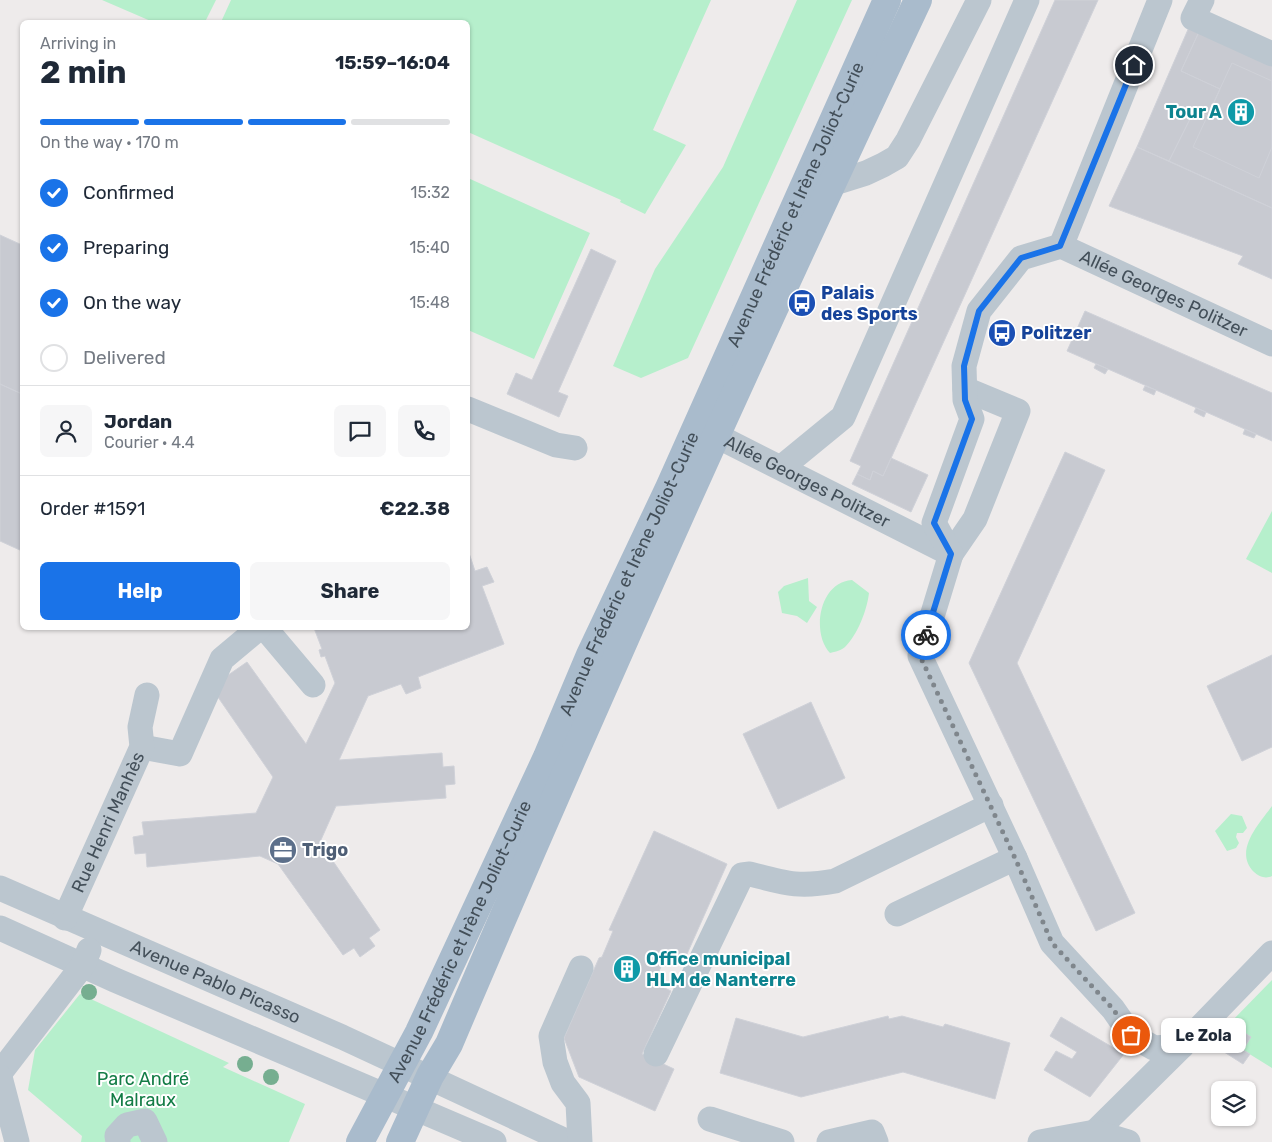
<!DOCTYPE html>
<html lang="en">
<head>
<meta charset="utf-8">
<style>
	:root { --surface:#fff; --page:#f6f6f7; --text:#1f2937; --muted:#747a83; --line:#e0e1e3; --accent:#1a73e8 }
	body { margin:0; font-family:Rubik,sans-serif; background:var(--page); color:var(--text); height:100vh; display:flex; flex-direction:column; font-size:19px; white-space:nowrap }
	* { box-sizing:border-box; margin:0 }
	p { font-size:16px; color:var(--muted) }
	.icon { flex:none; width:28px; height:28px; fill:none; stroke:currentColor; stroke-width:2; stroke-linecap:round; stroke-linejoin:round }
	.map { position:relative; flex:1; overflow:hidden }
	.panel { position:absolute; left:20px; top:20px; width:450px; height:610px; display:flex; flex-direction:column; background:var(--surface); border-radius:8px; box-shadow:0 1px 4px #0004 }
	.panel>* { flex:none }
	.buttons { position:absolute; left:1211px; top:1081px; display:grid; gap:10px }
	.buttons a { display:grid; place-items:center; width:45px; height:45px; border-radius:8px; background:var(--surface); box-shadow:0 1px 4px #0004; font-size:25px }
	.pin { position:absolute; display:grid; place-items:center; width:42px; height:42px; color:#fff; margin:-21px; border:2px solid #fff; border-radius:50%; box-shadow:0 1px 5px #0007 }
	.courier { position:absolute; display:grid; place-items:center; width:50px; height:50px; margin:-25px; border:4px solid #1a73e8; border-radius:50%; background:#fff; color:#222; box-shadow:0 1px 6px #0007 }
	.bubble { position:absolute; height:35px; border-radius:8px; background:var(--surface); box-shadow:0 1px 4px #0004; font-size:16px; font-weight:700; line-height:35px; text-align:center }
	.summary em { font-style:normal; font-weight:700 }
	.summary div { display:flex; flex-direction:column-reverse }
	.summary { display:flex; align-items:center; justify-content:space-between; height:85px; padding:0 20px }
	h1 { font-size:32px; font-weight:700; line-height:38px }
	.bar { display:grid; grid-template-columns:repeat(4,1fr); gap:8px 5px; align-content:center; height:60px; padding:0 20px }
	.bar i { height:6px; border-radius:4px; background:var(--line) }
	.bar .current { background:var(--accent) }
	.bar p { grid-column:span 4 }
	.line { display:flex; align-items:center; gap:12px; padding:0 20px; border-top:1px solid var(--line) }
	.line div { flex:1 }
	.round { display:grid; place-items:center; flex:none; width:52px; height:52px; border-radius:8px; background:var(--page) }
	ol { padding:0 20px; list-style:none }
	li { display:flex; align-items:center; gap:15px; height:55px }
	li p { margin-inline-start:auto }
	li .icon { padding:5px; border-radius:50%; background:var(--accent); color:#fff; stroke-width:4 }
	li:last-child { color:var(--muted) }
	li i { width:28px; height:28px; border:2px solid var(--line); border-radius:50% }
	.primary-button { display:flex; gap:10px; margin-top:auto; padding:10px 20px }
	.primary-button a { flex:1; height:58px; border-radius:8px; background:var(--accent); color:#fff; font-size:20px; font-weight:700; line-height:58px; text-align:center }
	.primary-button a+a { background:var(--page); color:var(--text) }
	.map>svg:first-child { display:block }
	.green { fill:#b6efcc }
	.building { fill:#c8cad1; stroke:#cfd1d8 }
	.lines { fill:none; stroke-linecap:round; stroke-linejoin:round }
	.minor { stroke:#bbc6cf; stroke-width:25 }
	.major { stroke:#a9bbcc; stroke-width:28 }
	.tree { fill:#76ae90 }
	.done { stroke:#7f868c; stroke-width:5; stroke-dasharray:0 9 }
	.route { stroke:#1a73e8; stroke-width:6 }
	.labels { text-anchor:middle; stroke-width:4; stroke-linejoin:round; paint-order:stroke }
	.culture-label { font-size:18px; font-weight:bold; fill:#0d838f; stroke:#fff; text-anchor:end }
	.street-label { font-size:18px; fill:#434f59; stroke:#fff }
	.transit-label { font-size:18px; font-weight:bold; fill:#164399; stroke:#fff; text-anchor:start }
	.service-label { font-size:18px; font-weight:bold; fill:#4e5e75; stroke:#fff; text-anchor:start }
	.park-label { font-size:18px; fill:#137c46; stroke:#fff }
</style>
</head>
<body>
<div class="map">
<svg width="1272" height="1142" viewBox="0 0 1272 1142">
	<rect width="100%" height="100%" fill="#eeebeb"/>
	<path class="green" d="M 102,0 L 216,0 L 205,22 L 153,22 Z
		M 231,0 L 711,0 L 653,130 L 686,145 L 645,214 L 620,202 L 621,200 L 468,132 L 468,22 L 221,22 Z
		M 797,0 L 852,0 L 688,358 L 641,378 L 613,366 L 655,269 L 723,167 Z
		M 468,178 L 590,233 L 534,359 L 468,330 Z
		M 1272,511 L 1272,573 L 1246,559 Z
		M 808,578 L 809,601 L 817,607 L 807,623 L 797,616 L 782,613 L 778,592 L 784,586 Z
		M 852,580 L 869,593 C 867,610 858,634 845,647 C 842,650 835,652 830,653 C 811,633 819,582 852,580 Z
		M 1272,806 L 1272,876 C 1266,879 1259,877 1254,872 C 1233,851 1259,824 1272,806 Z
		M 1231,814 L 1242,816 L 1247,828 L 1243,833 L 1237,833 L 1236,837 L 1239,843 L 1236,848 L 1227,851 L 1215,831 Z
		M 1272,980 L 1272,1068 L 1243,1050 L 1251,1037 L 1230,1023 Z
		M 80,994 L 229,1063 L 223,1067 L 305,1104 L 289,1142 L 81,1142 L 82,1136 L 28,1090 L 35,1050 Z"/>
	<path class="building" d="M 1055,0 L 1098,0 L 883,476 L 873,471 L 870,480 L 857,474 L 861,466 L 850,461 Z
		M 1193,18 L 1203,23 L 1181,71 L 1220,89 L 1208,116 L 1195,109 L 1169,161 L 1137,147 Z
		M 1203,23 L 1272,54 L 1272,208 L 1169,161 L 1195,109 L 1208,116 L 1220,89 L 1181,71 Z
		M 1232,63 L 1272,81 L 1272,147 L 1259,178 L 1193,147 Z
		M 1137,147 L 1272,208 L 1272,279 L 1238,264 L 1243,256 L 1109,206 Z
		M 0,235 L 22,245 L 22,394 L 0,384 Z
		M 591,249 L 616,261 L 558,392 L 568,396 L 559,417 L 507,394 L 516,373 L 532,380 Z
		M 1085,311 L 1272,393 L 1272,441 L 1067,351 Z
		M 1096,364 L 1108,369 L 1105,374 L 1094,368 Z
		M 0,384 L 22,394 L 22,551 L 0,541 Z
		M 1145,386 L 1156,390 L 1154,395 L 1143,390 Z
		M 1196,408 L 1206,412 L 1204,417 L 1194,412 Z
		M 1245,429 L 1256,434 L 1254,438 L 1243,434 Z
		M 1065,452 L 1105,470 L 1017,663 L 1135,913 L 1096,931 L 969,663 Z
		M 891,458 L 928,475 L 911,512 L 852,484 L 857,474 L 870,480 L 873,471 L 883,476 Z
		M 468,550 L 475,571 L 487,567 L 494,582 L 482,586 L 504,644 L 418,677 L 421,688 L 406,694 L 401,684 L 368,696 L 339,760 L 442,753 L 443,767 L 454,766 L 455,784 L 445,785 L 446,798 L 336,806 L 320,842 L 380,930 L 369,938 L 375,946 L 360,957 L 354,948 L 343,955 L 278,864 L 260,856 L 147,867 L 146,853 L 135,854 L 133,837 L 144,835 L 142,822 L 256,813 L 273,777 L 211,687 L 247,662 L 306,744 L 335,683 L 325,656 L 321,657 L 319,650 L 322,649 L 314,628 L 468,628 Z
		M 1272,655 L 1272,747 L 1242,761 L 1207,686 Z
		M 811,702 L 845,778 L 778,809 L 743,734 Z
		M 654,831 L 727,864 L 683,963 L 666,955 L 654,983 L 671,991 L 642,1054 L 674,1069 L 655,1111 L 579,1077 L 564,1038 L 599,958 L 602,957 L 613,931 L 609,930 Z
		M 888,1016 L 889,1019 L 902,1016 L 943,1027 L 945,1024 L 1010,1043 L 995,1099 L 903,1072 L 801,1097 L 720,1073 L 736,1018 L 803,1037 Z
		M 1061,1017 L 1124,1054 L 1090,1097 L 1044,1070 L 1056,1051 L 1072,1059 L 1077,1052 L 1050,1036 Z
		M 1230,1023 L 1251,1037 L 1243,1050 L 1250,1054 L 1243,1064 L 1210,1043 Z"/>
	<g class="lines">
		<g class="minor">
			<path d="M 1202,0 L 1193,18 L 1272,54"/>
			<path d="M 831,184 L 866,173 L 883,165 L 897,157 L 908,140 L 979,0"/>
			<path d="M 1061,246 L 1160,0"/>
			<path d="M 965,389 L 1018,411 L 975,519 L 951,554 L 920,656 L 1015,858 L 1052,943 L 1113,1009 L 1131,1035 L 1154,1048 L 1182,1046"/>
			<path d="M 468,409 L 556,445 L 575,448"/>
			<path id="s1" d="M 717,436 L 951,554"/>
			<path d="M 782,467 L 843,417 L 1027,0"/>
			<path id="s2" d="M 951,554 L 934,523 L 972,419 L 965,400 L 964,366 L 979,311 L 1021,258 L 1061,246 L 1272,344"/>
			<path d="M 265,628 L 313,685"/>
			<path d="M 142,747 L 180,754 L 222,659 L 259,628"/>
			<path id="s3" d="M 0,888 L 342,1037 L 568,1142"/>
			<path d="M 897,914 L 1015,858"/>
			<path id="s4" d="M 65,918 L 142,747 L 140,727 L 147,695"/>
			<path d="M 0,928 L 115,980 L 494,1142"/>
			<path d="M 656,1054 L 742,875 L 750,874 C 785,883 798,888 835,881 L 991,805"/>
			<path d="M 0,1073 L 83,965 L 89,950"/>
			<path d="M 0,1077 L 17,1142"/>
			<path d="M 710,1119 L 782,1142"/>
			<path d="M 1095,1132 L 1182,1046 L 1272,953"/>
			<path d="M 118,1142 L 117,1136 L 127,1125 L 145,1121 L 155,1142"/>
			<path d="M 580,1142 L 578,1103 L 563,1083 L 555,1062 L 551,1036 L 581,968"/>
			<path d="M 829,1142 L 872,1132 L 876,1142"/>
			<path d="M 1040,1142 L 1095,1132 L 1128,1142"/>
		</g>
		<g class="major">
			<path id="s5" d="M 360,1142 L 419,1032 L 547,757 L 590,655 L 669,488 L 887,0"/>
			<path d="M 400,1142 L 430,1076 L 449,1044 C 598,693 755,345 918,0"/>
		</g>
	</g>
	<g class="tree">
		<circle cx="89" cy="992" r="8"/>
		<circle cx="245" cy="1064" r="8"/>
		<circle cx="271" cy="1077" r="8"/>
	</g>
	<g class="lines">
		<path class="done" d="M 926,635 L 920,656 L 1015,858 L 1052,943 L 1113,1009 L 1131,1035"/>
		<path class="route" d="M 926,635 L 951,554 L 934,523 L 972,419 L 965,400 L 964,366 L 979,311 L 1021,258 L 1060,246 L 1134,65"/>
	</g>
	<defs>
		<symbol id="building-disc" viewBox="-11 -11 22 22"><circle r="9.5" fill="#0f9aa8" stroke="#fff"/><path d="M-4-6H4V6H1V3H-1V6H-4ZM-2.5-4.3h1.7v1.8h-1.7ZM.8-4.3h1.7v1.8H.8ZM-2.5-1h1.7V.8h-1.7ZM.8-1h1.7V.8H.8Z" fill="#fff"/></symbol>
		<symbol id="bus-disc" viewBox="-11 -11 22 22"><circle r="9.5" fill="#1a4fb4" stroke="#fff"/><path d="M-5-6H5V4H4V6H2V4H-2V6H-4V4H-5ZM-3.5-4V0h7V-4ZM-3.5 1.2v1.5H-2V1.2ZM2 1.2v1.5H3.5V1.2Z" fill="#fff"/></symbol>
		<symbol id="office-disc" viewBox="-11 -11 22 22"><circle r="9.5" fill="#5c6f8a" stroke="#fff"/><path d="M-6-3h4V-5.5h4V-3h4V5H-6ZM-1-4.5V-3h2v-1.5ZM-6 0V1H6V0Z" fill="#fff"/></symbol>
	</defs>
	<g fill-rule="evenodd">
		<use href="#building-disc" x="1225" y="96" width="32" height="32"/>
		<use href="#bus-disc" x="786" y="287" width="32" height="32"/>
		<use href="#bus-disc" x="986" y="317" width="32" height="32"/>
		<use href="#office-disc" x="267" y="834" width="32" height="32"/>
		<use href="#building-disc" x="611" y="953" width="32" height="32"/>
	</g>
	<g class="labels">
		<g class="culture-label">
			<text x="1222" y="118">Tour A</text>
			<text x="646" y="965" text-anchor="start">Office municipal<tspan x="646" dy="21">HLM de Nanterre</tspan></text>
		</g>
		<g class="street-label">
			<text dy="6" stroke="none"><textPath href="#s5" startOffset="1034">Avenue Frédéric et Irène Joliot-Curie</textPath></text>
			<text dy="6" stroke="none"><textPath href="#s2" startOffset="480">Allée Georges Politzer</textPath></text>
			<text dy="6" stroke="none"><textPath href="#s1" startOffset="101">Allée Georges Politzer</textPath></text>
			<text dy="6" stroke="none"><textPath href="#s5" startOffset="629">Avenue Frédéric et Irène Joliot-Curie</textPath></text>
			<text dy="6" stroke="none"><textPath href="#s4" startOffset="105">Rue Henri Manhès</textPath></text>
			<text dy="6" stroke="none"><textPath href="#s5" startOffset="224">Avenue Frédéric et Irène Joliot-Curie</textPath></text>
			<text dy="6" stroke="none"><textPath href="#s3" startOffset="235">Avenue Pablo Picasso</textPath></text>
		</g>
		<g class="transit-label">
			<text x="821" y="299">Palais<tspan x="821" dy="21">des Sports</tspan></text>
			<text x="1021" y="339">Politzer</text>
		</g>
		<g class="service-label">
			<text x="302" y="856">Trigo</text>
		</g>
		<g class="park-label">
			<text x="143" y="1085">Parc André<tspan x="143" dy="21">Malraux</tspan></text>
		</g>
	</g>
</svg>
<div class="buttons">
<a><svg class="icon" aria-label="layers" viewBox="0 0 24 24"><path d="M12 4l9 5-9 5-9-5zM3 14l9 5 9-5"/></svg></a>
</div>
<div class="pin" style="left:1131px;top:1035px;background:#ea580c"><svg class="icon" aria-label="bag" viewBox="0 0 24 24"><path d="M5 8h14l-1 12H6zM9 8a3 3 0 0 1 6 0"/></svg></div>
<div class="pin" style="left:1134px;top:65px;background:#1f2937"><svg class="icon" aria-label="home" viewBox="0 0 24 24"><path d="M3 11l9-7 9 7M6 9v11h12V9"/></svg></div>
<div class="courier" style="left:926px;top:635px"><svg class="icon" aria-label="bike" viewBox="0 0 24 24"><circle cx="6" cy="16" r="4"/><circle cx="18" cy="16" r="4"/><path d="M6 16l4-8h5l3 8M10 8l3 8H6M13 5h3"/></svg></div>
<div class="bubble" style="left:1161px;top:1018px;width:85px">Le Zola</div>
<section class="panel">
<div class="summary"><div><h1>2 min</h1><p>Arriving in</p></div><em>15:59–16:04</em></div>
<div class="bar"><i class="current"></i><i class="current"></i><i class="current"></i><i></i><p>On the way · 170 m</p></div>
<ol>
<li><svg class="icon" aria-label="check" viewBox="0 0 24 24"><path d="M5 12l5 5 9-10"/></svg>Confirmed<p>15:32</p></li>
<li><svg class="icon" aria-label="check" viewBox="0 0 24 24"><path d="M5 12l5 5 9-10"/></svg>Preparing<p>15:40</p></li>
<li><svg class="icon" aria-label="check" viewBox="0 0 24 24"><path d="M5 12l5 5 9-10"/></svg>On the way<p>15:48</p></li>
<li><i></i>Delivered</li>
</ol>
<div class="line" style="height:90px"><a class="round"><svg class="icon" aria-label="person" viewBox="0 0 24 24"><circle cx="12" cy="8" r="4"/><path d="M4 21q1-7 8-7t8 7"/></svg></a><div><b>Jordan</b><p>Courier · 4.4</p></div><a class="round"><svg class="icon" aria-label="chat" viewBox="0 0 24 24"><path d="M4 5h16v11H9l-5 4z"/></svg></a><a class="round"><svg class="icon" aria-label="phone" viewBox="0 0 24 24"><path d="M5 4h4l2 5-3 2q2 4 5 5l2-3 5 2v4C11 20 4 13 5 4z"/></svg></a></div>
<div class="line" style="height:65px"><div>Order #1591</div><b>€22.38</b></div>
<div class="primary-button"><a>Help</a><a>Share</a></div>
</section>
</div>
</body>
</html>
